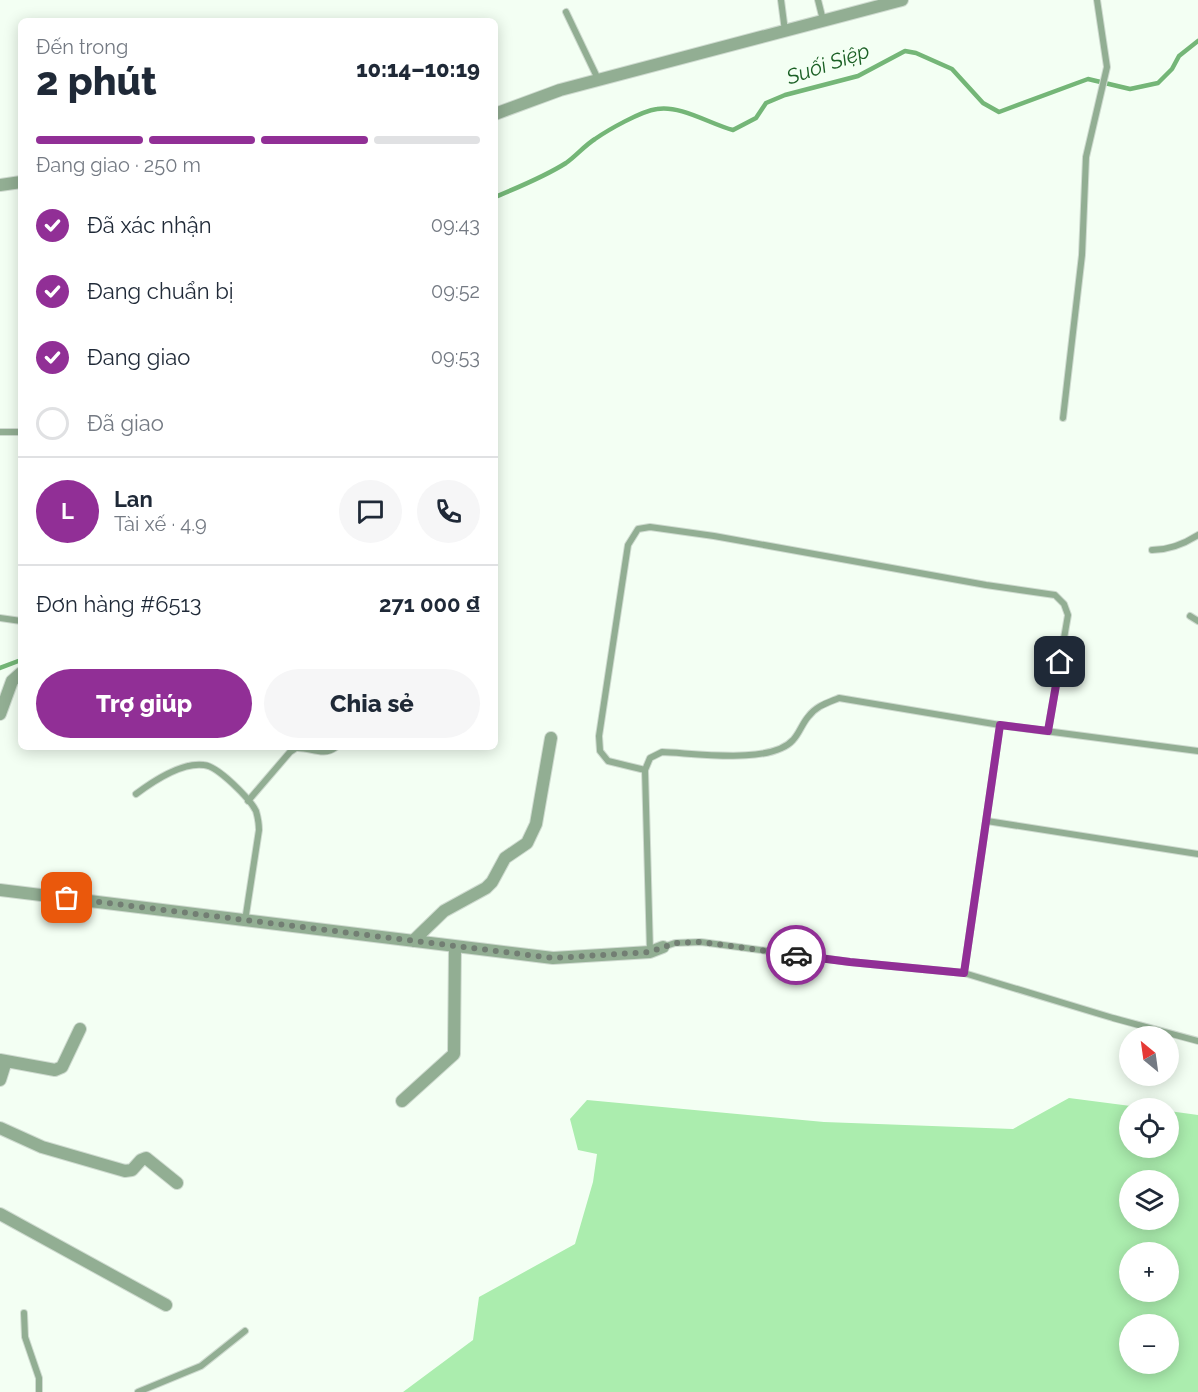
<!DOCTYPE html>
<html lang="vi">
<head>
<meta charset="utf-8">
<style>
	:root { --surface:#fff; --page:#f6f6f7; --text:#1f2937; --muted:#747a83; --line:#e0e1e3; --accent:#912f96 }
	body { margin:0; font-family:Raleway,sans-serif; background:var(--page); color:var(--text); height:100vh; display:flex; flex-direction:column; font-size:22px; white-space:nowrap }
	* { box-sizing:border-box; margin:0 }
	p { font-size:20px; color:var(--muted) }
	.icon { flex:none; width:33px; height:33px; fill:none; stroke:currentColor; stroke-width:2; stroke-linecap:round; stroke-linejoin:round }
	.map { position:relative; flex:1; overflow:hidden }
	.sheet { position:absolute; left:18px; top:18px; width:480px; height:732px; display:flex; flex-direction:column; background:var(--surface); border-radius:9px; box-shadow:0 3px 15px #0003 }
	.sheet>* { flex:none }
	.needle { width:39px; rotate:331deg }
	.buttons { position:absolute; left:1119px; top:1026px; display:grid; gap:12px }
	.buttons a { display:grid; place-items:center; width:60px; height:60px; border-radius:50%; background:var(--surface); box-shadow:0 3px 15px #0003; font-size:30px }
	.pin { position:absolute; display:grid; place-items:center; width:51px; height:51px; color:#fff; margin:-26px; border-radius:12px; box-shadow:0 3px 9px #0006 }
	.courier { position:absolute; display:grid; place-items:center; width:60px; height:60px; margin:-30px; border:4px solid #912f96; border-radius:50%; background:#fff; color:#222; box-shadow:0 2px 8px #0007 }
	.head em { font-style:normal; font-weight:800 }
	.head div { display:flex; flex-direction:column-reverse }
	.head { display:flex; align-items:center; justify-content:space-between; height:102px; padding:0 18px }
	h1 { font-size:39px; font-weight:800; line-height:45px }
	.bar { display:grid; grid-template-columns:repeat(4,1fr); gap:9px 6px; align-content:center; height:72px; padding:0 18px }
	.bar i { height:8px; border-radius:4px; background:var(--line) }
	.bar .on { background:var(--accent) }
	.bar p { grid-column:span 4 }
	.line { display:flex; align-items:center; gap:15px; padding:0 18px; border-top:2px solid var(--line) }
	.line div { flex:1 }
	.round { display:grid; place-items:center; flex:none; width:63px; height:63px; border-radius:32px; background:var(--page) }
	ol { padding:0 18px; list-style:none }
	li { display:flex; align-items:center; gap:18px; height:66px }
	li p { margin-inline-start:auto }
	li .icon { padding:6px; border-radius:50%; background:var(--accent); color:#fff; stroke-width:4 }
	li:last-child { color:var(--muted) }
	li i { width:33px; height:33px; border:3px solid var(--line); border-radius:50% }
	.button { display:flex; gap:12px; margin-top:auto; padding:12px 18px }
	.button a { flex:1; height:69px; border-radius:36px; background:var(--accent); color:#fff; font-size:24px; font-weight:800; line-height:69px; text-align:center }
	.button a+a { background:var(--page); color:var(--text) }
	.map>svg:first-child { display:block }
	.green { fill:#abedae; fill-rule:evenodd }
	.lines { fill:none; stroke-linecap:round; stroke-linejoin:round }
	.stream { stroke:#74b677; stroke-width:4.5 }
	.service-casing { stroke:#cfdbd0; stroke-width:8 }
	.minor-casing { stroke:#cfdbd0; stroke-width:14 }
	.service { stroke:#92ae93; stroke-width:6 }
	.minor { stroke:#92ae93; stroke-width:12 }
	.done { stroke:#727e73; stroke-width:6; stroke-dasharray:0 10.8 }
	.route { stroke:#912f96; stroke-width:8 }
	.labels { text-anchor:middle; stroke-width:6; stroke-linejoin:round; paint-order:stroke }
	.water-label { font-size:21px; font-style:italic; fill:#1b6025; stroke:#f3fff3 }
</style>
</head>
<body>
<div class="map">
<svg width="1198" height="1392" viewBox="0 0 1198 1392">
	<rect width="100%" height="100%" fill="#f3fff3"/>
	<path class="green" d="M 1069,1098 L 1146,1108 L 1130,1108 L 1130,1148 L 1168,1148 L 1169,1111 L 1198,1115 L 1198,1392 L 403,1392 L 473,1340 L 479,1297 L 575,1244 L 593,1182 L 597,1154 L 578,1150 L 570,1119 L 587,1100 L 824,1122 L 1013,1129 ZM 1130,1180 L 1168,1180 L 1168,1220 L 1130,1220 ZM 1130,1252 L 1168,1252 L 1168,1292 L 1130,1292 ZM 1130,1324 L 1168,1324 L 1168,1364 L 1130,1364 Z"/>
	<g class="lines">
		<path class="stream" d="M 495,197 C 519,187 544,177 566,163 C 576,156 584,146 595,139 C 608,130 641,111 657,109 C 681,105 710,124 733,130 L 756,118 L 766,103 L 785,95 L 858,76 L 905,51 L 916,53 L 952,69 L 983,103 L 999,112 L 1088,79 L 1130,89 L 1158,83 L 1172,69 L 1179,56 L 1198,41
			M 0,668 L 21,660"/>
		<defs>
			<path id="service" d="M 781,0 L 785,31
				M 818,0 L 823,20
				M 566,12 L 598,79
				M 1063,418 L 1082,255 L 1086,157 L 1107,67 L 1097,0
				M 0,432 L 21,432
				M 1152,550 C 1169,550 1184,544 1198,535
				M 1190,616 L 1198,621
				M 0,618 L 21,621
				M 645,770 L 608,761 L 600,751 L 599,736 L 628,545 L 638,529 L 650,527 L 714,536 L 986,585 L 1055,595 L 1064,604 L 1068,615 L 1048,731
				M 136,794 C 152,782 182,762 204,765 C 218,766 250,799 256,811 C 258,818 259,823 259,830 L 245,921
				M 248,801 L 290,752 L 296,748 C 311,747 323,757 336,747
				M 987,821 L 1198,854
				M 663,947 L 675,943 L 701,942 L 850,962 L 964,973 L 1113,1018 L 1198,1041
				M 650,952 L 645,770 L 650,758 L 662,752 C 694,753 771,765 793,740 C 799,734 802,724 808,717 C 816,706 827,703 839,698 L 1000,725 L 1198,751
				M 964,973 L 1000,725
				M 24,1313 L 25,1337 L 39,1378 L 39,1392
				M 138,1392 L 201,1366 L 245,1331"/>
			<path id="minor" d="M 495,114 L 560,90 L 902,0
				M 0,185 L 21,182
				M 0,714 L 12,681 L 21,673
				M 0,890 L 553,958 L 650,952 L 663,947
				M 413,941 L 444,911 L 486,888 L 492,882 L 505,858 L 527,843 L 536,824 L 551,738
				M 0,1060 L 55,1070 L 62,1067 L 80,1029
				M 0,1080 L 6,1061
				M 402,1101 L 454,1054 L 455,946
				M 0,1128 L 42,1147 L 125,1171 L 132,1170 L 141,1160 L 146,1158 L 177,1183
				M 0,1214 L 166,1305"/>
		</defs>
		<use href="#service" class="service-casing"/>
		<use href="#minor" class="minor-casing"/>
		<use href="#service" class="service"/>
		<use href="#minor" class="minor"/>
	</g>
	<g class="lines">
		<path class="done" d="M 67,898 L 553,958 L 650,952 L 675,943 L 701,942 L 796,955"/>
		<path class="route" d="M 796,955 L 850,962 L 964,973 L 1000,725 L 1048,731 L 1060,662"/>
	</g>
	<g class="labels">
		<g class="water-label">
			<text transform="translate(828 64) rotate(-19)" y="7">Suối Siệp</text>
		</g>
	</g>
</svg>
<div class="buttons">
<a><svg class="needle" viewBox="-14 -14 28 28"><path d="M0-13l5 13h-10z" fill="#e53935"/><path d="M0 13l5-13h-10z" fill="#747a83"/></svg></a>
<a><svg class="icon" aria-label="locate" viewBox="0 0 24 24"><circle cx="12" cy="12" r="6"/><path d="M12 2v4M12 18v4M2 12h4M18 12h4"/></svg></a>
<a><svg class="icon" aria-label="layers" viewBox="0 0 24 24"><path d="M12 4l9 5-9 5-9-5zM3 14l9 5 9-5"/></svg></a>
<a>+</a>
<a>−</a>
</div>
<div class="pin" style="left:67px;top:898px;background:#ea580c"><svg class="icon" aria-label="bag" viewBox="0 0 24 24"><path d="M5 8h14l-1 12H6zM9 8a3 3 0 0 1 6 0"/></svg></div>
<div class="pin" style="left:1060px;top:662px;background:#1f2937"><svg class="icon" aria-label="home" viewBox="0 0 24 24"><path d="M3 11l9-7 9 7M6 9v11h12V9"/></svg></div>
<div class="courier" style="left:796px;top:955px"><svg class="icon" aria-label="car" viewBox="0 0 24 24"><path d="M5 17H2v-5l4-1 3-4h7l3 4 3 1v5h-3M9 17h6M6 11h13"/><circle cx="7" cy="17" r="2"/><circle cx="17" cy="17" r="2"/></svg></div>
<section class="sheet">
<div class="head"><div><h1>2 phút</h1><p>Đến trong</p></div><em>10:14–10:19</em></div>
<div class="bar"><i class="on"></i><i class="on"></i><i class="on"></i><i></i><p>Đang giao · 250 m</p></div>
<ol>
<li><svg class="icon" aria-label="check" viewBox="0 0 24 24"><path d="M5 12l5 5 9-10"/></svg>Đã xác nhận<p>09:43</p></li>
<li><svg class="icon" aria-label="check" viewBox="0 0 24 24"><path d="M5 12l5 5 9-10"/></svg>Đang chuẩn bị<p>09:52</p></li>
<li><svg class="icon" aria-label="check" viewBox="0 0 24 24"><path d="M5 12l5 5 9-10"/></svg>Đang giao<p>09:53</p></li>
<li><i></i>Đã giao</li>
</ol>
<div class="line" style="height:108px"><b class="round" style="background:var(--accent);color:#fff">L</b><div><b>Lan</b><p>Tài xế · 4.9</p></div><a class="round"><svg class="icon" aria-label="chat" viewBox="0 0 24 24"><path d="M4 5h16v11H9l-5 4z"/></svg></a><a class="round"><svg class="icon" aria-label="phone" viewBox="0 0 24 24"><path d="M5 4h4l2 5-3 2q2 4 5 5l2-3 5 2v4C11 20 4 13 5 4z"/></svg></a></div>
<div class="line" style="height:78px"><div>Đơn hàng #6513</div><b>271 000 ₫</b></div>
<div class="button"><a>Trợ giúp</a><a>Chia sẻ</a></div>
</section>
</div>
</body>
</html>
